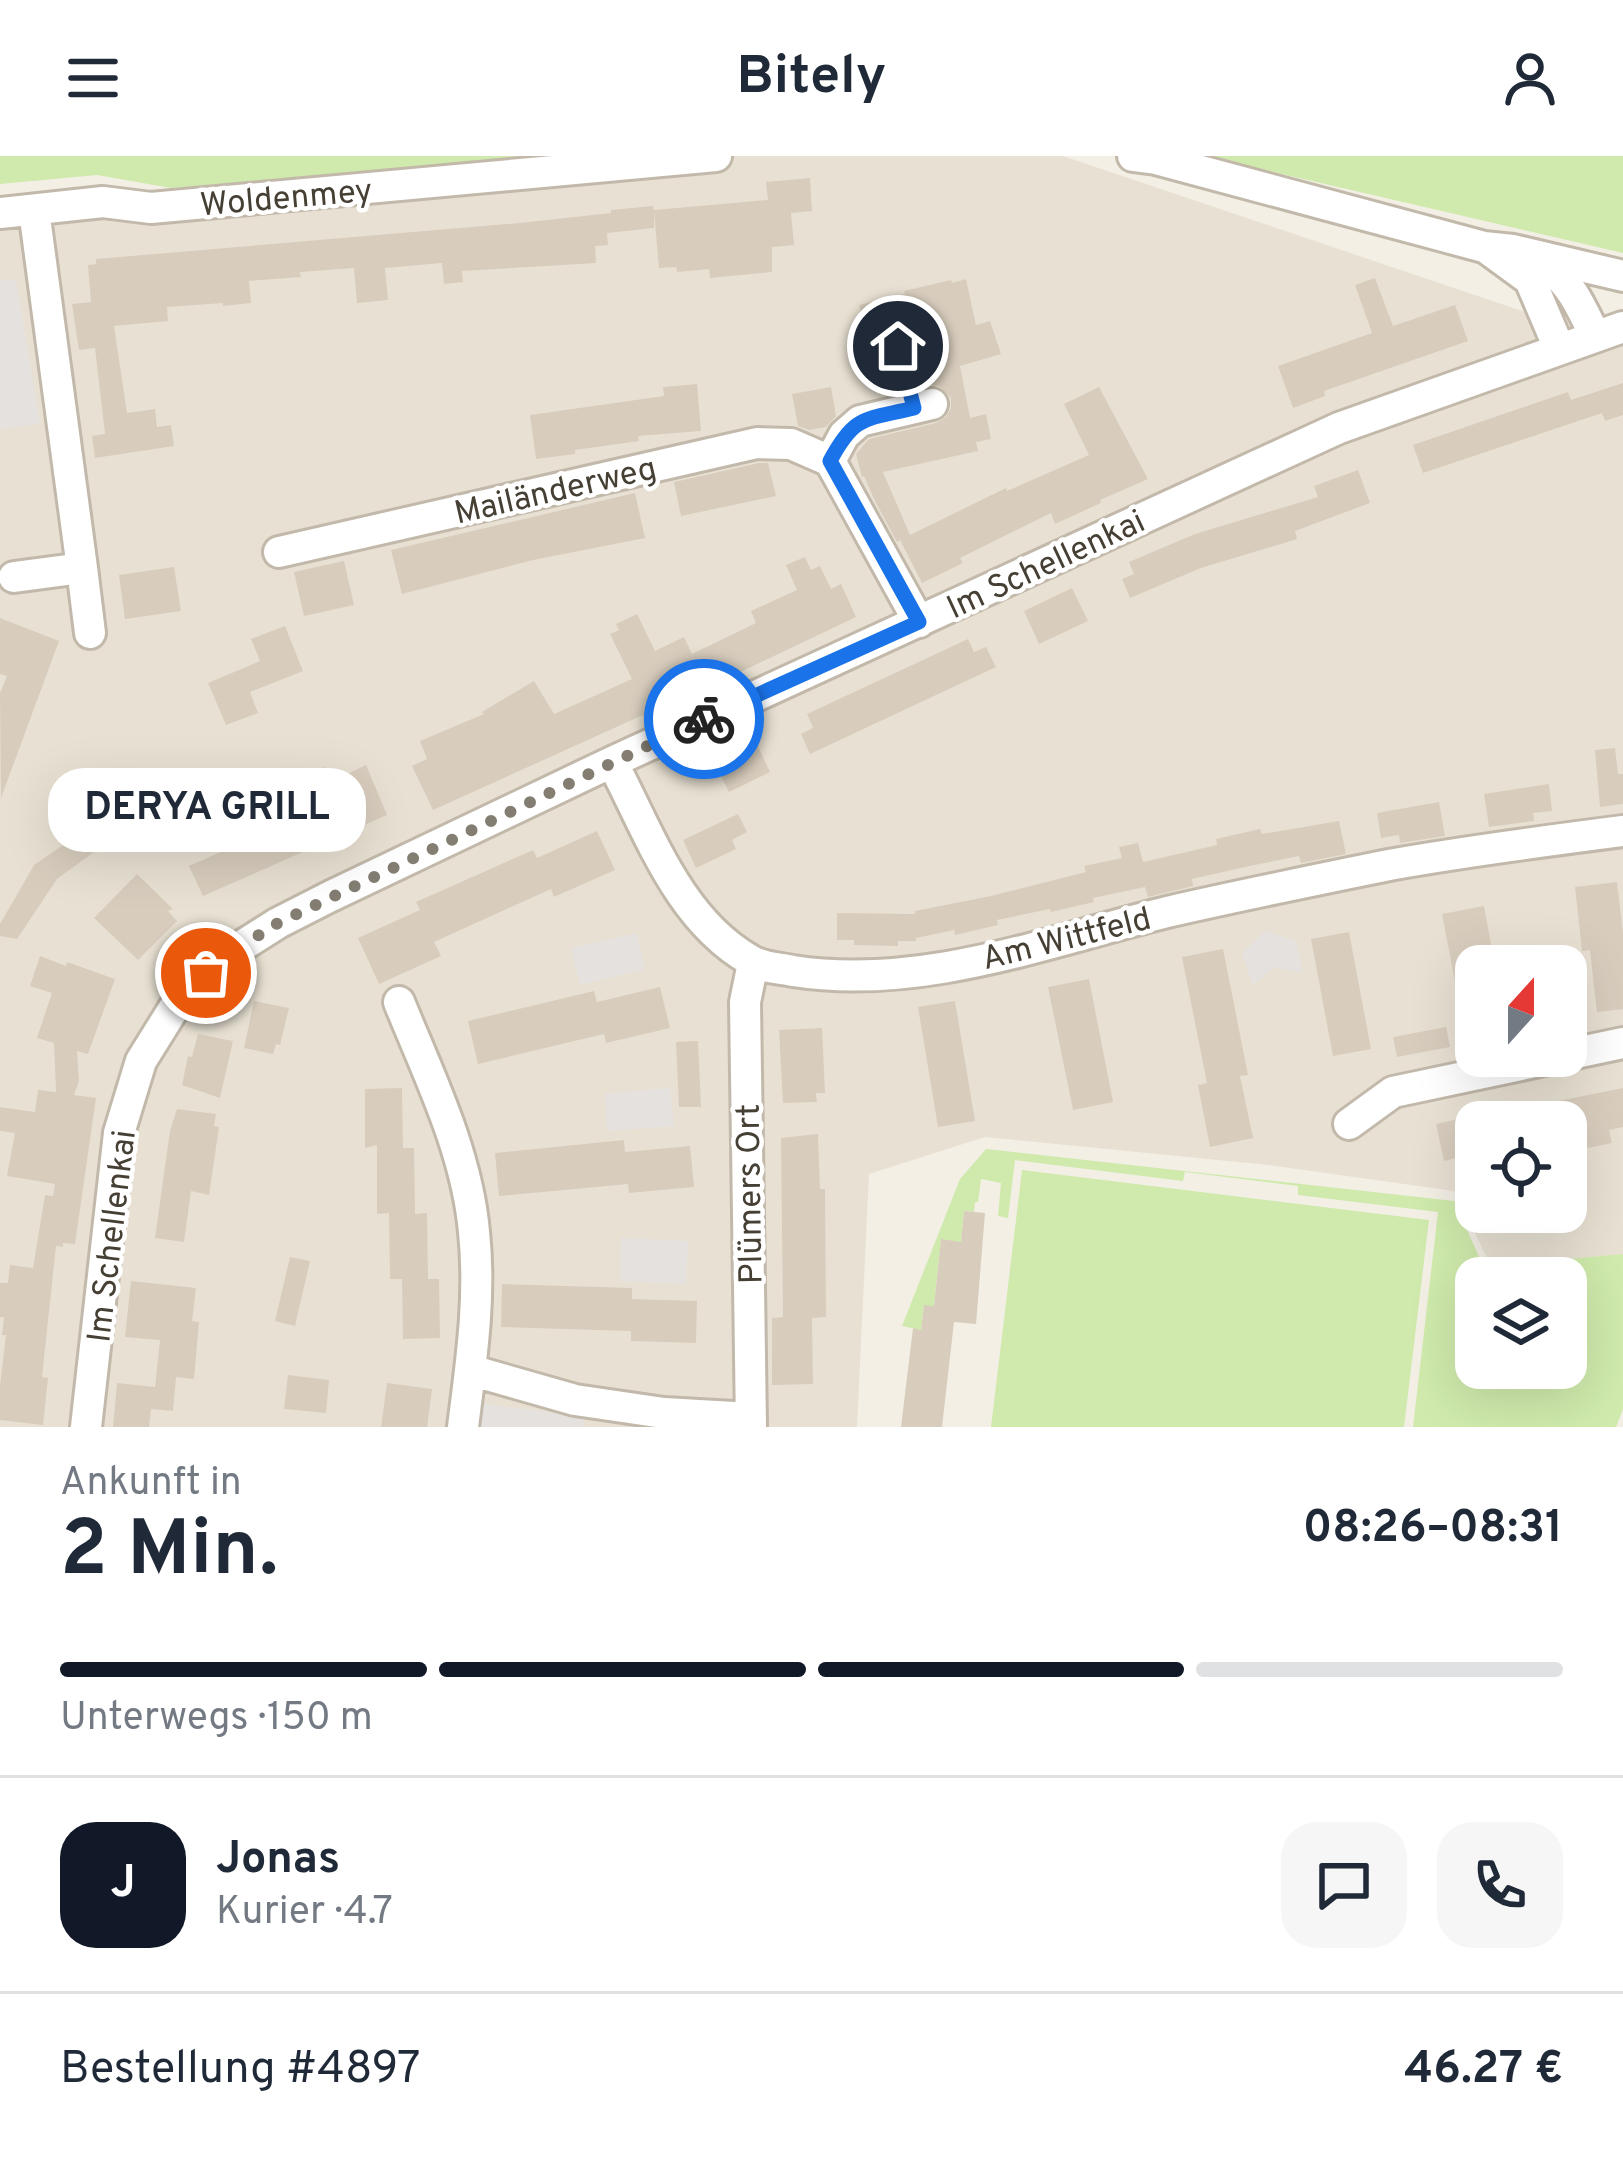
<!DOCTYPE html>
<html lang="de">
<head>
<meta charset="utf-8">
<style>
	:root { --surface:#fff; --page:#f6f6f7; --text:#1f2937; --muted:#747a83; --line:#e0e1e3; --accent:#111827 }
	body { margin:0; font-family:Overpass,sans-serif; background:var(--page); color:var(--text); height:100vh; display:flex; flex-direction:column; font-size:45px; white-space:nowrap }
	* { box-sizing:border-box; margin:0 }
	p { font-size:39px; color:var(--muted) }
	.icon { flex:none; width:66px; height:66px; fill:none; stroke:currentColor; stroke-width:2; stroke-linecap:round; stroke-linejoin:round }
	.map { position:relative; height:1271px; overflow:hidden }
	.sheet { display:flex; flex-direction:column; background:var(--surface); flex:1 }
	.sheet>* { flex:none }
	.needle { width:78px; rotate:21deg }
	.controls { position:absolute; left:1455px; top:789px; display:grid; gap:24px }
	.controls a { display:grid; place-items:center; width:132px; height:132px; border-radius:24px; background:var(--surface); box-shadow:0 12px 48px #0002; font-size:60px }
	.pin { position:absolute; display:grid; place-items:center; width:102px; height:102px; color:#fff; margin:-51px; border:6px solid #fff; border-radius:50%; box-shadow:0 3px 12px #0007 }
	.courier { position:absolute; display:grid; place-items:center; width:120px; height:120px; margin:-60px; border:9px solid #1a73e8; border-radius:50%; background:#fff; color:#222; box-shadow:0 3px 15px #0007 }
	.bubble { position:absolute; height:84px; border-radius:36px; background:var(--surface); box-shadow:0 12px 48px #0002; font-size:39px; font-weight:700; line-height:84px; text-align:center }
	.overview em { font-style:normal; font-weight:700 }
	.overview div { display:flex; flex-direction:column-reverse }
	.overview { display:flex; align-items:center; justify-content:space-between; height:204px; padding:0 60px }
	h1 { font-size:78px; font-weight:700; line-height:90px }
	.bar { display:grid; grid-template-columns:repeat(4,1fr); gap:18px 12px; align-content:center; height:144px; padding:0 60px }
	.bar i { height:15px; border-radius:9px; background:var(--line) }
	.bar .on { background:var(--accent) }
	.bar p { grid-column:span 4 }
	.line { display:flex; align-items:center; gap:30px; padding:0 60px; border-top:3px solid var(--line) }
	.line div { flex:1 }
	.round { display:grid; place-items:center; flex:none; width:126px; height:126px; border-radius:36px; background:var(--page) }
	header { display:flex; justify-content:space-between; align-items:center; height:156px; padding:0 60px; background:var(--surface); font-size:54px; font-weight:700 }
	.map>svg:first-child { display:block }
	.residential { fill:#e8e1d3; fill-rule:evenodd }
	.green { fill:#cfeaac; fill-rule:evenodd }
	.parking { fill:#e4e1de }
	.building { fill:#d8cdbd }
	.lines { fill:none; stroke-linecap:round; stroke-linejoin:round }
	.minor-casing { stroke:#c2b9aa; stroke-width:36 }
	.minor { stroke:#fff; stroke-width:30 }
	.done { stroke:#837d72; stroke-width:12; stroke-dasharray:0 21.6 }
	.route { stroke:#1a73e8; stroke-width:15 }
	.labels { text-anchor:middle; stroke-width:9; stroke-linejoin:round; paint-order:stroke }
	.street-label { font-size:33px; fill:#463f34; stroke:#fff }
</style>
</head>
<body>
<header><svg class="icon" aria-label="menu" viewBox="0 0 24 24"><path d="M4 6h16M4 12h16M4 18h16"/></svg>Bitely<svg class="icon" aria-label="person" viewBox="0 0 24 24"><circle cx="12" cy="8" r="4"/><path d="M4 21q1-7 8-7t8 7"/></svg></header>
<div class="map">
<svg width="1623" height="1271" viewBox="0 0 1623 1271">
	<rect width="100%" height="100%" fill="#f3efe5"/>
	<path class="residential" d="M 716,0 L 1063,0 L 1623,189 L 1623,1098 L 1491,1110 L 1454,1035 L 1268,1009 L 985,981 L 869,1018 L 857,1271 L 0,1271 L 0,62 ZM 1476,810 L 1566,810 L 1566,900 L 1476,900 ZM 1476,966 L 1566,966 L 1566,1056 L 1476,1056 Z"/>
	<path class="green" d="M 0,0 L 562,0 L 171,32 L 97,19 L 0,28 Z
		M 1204,0 L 1623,0 L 1623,97 Z
		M 986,993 L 1454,1045 L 1481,1105 L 1484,1120 L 1491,1110 L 1623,1098 L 1623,1253 L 1616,1271 L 1413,1271 L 1438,1056 L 1298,1039 L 1298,1030 L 1185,1016 L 1183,1025 L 1015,1004 L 1008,1062 L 998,1060 L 1001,1027 L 981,1023 L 978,1046 L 975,1046 L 974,1056 L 964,1055 L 961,1086 L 941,1084 L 934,1150 L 924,1150 L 921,1174 L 902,1170 L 960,1023 ZM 1476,1122 L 1566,1122 L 1566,1212 L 1476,1212 Z
		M 1022,1014 L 1429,1064 L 1404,1271 L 991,1271 Z"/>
	<path class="parking" d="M 16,123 L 40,268 L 0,273 L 0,125 Z
		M 1265,775 L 1296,785 L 1303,817 L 1274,811 L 1253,830 L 1242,797 Z
		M 637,777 L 645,813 L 580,829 L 571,792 Z
		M 670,932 L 674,970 L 607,975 L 605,938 Z
		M 621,1082 L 688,1085 L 686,1128 L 620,1125 Z
		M 476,1247 L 585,1261 L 583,1271 L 473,1271 Z"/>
	<path class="building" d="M 810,22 L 812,55 L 791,57 L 794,89 L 772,91 L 772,116 L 710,122 L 709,113 L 677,116 L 676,111 L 659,112 L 654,55 L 654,72 L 607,77 L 608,89 L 595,90 L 596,107 L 462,115 L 463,126 L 444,128 L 442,107 L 385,112 L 388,144 L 357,147 L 354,112 L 300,116 L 301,121 L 249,125 L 251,147 L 223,150 L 223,147 L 167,151 L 168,165 L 114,170 L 127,257 L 155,253 L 157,271 L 171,269 L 174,290 L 95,302 L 92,280 L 105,278 L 95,192 L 79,194 L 72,148 L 91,146 L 88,109 L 96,108 L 96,103 L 520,67 L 611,57 L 611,54 L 653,50 L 654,54 L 768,44 L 766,26 Z
		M 1375,122 L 1393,170 L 1455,149 L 1468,185 L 1324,235 L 1325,240 L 1293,252 L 1278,210 L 1372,177 L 1355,129 Z
		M 966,123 L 976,169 L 990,165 L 1001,198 L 960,210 L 970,262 L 986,258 L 991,283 L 976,286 L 978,295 L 883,316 L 910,379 L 1006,332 L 1007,335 L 1089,299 L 1064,248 L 1099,231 L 1148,323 L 1100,344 L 1101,347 L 1055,368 L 1051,357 L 960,402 L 963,407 L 922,427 L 900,384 L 897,386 L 875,345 L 864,320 L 862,321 L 856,298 L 869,283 L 936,267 L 946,261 L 951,252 L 951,242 L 939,230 L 928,229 L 922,204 L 936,197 L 941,180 L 935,170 L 926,165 L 917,165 L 893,172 L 885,177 L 880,185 L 869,188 L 859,149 L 905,138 L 904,135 L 951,124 L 952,127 Z
		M 1623,227 L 1623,259 L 1605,265 L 1602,257 L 1423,317 L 1413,289 L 1568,236 L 1571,244 Z
		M 697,228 L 701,275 L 638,280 L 639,285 L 575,294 L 575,298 L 536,303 L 530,259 L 664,240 L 663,231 Z
		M 831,231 L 836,260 L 826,271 L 809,274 L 798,270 L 792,238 Z
		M 759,307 L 768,307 L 776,340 L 681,360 L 674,326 Z
		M 1358,314 L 1370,347 L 1295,375 L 1297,383 L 1201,412 L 1130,442 L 1122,423 L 1134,418 L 1129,406 L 1195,378 L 1318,341 L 1314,330 Z
		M 635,337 L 645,382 L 533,404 L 402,438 L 391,394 Z
		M 805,401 L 811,414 L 820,410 L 831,433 L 841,428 L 856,461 L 644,562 L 643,559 L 433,654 L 412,610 L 427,603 L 420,585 L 484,558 L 482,556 L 534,525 L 554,558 L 632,523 L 610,478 L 619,474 L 616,468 L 637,458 L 655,495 L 684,481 L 692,498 L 756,467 L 751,455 L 797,434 L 786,409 Z
		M 344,405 L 354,449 L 304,460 L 294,416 Z
		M 174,411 L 181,455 L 125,463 L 119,419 Z
		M 1072,432 L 1088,465 L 1039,488 L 1024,455 Z
		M 0,462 L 59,485 L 1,642 L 0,537 L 7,520 L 0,518 Z
		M 285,470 L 303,515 L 250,536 L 258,557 L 226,569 L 208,527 L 260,505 L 251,483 Z
		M 968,483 L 974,496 L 986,491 L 996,511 L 810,598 L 801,578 L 813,572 L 807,558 Z
		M 756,586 L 770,616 L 729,636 L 714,606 Z
		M 1615,592 L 1618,618 L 1623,618 L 1623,648 L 1600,651 L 1595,594 Z
		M 366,609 L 387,659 L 203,740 L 189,710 L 259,679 L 256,673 L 313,645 L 302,621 L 325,611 L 331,626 Z
		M 1549,628 L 1552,655 L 1533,657 L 1534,665 L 1489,671 L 1484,638 Z
		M 1439,646 L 1445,680 L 1400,687 L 1399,679 L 1381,682 L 1377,657 Z
		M 738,658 L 747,676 L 732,684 L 736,693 L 696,712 L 683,684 Z
		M 98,665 L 116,680 L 57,723 L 17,783 L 0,780 L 0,768 L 34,709 Z
		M 1339,665 L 1346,698 L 1301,707 L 1299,700 L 1245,711 L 1192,723 L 1193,730 L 1148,741 L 1145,731 L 1093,742 L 1094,746 L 1051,756 L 1050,753 L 997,764 L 998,769 L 955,779 L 954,774 L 916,782 L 916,785 L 898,785 L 898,790 L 854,789 L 854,784 L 837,784 L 837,757 L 915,758 L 915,755 L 991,740 L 1086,716 L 1084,710 L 1122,702 L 1119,691 L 1138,687 L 1143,706 L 1217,689 L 1216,683 L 1260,673 L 1262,678 Z
		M 597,675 L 615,714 L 554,741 L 551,733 L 434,786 L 441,800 L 379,828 L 358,782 L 420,754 L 416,746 L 533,694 L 537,702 Z
		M 137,718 L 173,753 L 168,755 L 177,765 L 138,804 L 94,762 Z
		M 1617,726 L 1623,777 L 1623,853 L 1597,856 L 1590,794 L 1582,795 L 1575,731 Z
		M 1484,750 L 1495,810 L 1476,810 L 1476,882 L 1466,883 L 1442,758 Z
		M 1349,776 L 1371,893 L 1333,900 L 1311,783 Z
		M 1223,793 L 1248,919 L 1240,920 L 1253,982 L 1210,991 L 1198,929 L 1207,927 L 1182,801 Z
		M 40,800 L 66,810 L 67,806 L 115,823 L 88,898 L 77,895 L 79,925 L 74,939 L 96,942 L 75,1088 L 63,1087 L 63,1091 L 56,1090 L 42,1221 L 48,1222 L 43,1269 L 0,1264 L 0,1230 L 6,1179 L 2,1179 L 4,1161 L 0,1161 L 0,1127 L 8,1127 L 10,1109 L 33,1112 L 45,1039 L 53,1040 L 55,1028 L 7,1020 L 15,977 L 0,975 L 0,951 L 35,956 L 38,934 L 56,936 L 54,887 L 37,882 L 52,837 L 30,830 Z
		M 1089,823 L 1113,946 L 1073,954 L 1048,831 Z
		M 660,831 L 670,872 L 606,887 L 604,878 L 478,908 L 468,865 L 594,835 L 597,846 Z
		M 254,845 L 289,852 L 280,889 L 276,888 L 273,898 L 244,892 Z
		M 955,845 L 975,965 L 938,971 L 918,851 Z
		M 1446,871 L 1450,891 L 1397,901 L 1393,881 Z
		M 822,872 L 825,937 L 816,937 L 817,946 L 783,947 L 779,874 Z
		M 198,878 L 233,885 L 220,942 L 182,929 L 188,900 L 192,901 Z
		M 698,885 L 701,951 L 679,951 L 676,886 Z
		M 402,932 L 403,992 L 414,992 L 415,1058 L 427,1057 L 428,1123 L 439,1123 L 440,1182 L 403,1183 L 402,1123 L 390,1123 L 389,1057 L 377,1058 L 377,989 L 365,992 L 365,933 Z
		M 1623,932 L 1623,971 L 1609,974 L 1612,987 L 1583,993 L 1580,977 L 1566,980 L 1566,966 L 1498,966 L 1497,957 Z
		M 177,953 L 216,958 L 214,970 L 219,971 L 209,1039 L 191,1035 L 184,1086 L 155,1082 L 170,975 Z
		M 1476,959 L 1476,997 L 1444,1005 L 1436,968 Z
		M 818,978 L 820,1033 L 825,1033 L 826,1161 L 812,1162 L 813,1228 L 772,1229 L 772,1162 L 783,1161 L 781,982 Z
		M 624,984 L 625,996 L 690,990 L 694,1031 L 629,1037 L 628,1028 L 499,1040 L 495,997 Z
		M 964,1055 L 985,1057 L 976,1168 L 954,1166 L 942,1271 L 901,1271 L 913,1172 L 921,1174 L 924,1149 L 934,1150 L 941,1083 L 961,1086 Z
		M 290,1101 L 310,1105 L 295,1170 L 275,1165 Z
		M 131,1125 L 196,1132 L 192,1165 L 199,1166 L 194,1223 L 176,1221 L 173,1255 L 151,1253 L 149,1271 L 113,1271 L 117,1227 L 155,1231 L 160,1184 L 125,1181 Z
		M 502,1128 L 632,1132 L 632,1143 L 697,1145 L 696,1187 L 631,1185 L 631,1175 L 501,1171 Z
		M 288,1219 L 329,1224 L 326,1257 L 284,1253 Z
		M 387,1227 L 432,1233 L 427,1271 L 381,1271 Z"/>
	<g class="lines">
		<defs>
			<path id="minor" d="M 1133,0 L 1156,3 L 1484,91 L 1513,94 L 1623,120
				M 34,54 L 82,412
				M 0,57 L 103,46 L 151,52 L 716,0
				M 1489,94 L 1530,124 L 1559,192
				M 1540,103 C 1570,126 1579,146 1595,180
				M 913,252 L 899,190 L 922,184
				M 830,305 L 844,279 L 860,265 L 932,248
				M 279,396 L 757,287 L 791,288 L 830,305 L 919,466
				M 14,421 L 82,412 L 90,477
				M 612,606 C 649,676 678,763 750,804 C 763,812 779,812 793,815 C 920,835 1046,786 1167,756 C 1241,739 1315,724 1389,709 C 1467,695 1545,685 1623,675
				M 399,846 C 429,920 467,996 474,1076 C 481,1141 471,1207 463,1271
				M 1566,899 L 1623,887
				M 1349,968 L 1393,936 L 1563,900
				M 470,1214 L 575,1244 L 664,1257 L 751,1262
				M 86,1271 L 119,977 L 141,905 L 184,836 L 229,798 L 278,767 L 331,740 L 612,606 L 1339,272 L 1623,171
				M 751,1271 L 745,846 L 753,807"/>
		</defs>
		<use href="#minor" class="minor-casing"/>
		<use href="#minor" class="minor"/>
	</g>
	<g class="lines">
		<path class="done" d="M 206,817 L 229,798 L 278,767 L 704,563"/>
		<path class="route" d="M 704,563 L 919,466 L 830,305 C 855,258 865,264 914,252 L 898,190"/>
	</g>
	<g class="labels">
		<g class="street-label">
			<text transform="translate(286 40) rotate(-5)" y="12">Woldenmey</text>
			<text transform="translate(555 333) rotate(-13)" y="12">Mailänderweg</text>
			<text transform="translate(1045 407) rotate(-25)" y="12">Im Schellenkai</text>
			<text transform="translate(1066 781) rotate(-14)" y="12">Am Wittfeld</text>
			<text transform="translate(748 1038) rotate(-91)" y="12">Plümers Ort</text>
			<text transform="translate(110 1080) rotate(-83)" y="12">Im Schellenkai</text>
		</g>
	</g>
</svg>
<div class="controls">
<a><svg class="needle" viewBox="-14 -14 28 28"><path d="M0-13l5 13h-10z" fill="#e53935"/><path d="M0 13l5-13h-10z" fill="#747a83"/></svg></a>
<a><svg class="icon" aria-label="locate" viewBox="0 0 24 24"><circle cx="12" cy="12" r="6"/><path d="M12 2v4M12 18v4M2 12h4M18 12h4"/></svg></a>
<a><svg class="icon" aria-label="layers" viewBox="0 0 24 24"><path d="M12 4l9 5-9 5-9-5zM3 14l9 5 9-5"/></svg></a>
</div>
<div class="pin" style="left:206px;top:817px;background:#ea580c"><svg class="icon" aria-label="bag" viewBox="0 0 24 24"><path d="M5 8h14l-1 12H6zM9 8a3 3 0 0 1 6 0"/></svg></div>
<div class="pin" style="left:898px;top:190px;background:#1f2937"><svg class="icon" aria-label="home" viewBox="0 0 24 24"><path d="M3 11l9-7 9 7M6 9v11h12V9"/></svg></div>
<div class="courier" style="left:704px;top:563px"><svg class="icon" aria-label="bike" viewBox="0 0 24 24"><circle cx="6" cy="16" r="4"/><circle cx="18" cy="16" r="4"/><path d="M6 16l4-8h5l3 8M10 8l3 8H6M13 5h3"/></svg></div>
<div class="bubble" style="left:48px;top:612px;width:318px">DERYA GRILL</div>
</div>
<section class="sheet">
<div class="overview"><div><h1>2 Min.</h1><p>Ankunft in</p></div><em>08:26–08:31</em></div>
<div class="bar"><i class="on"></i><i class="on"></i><i class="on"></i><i></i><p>Unterwegs · 150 m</p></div>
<div class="line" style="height:216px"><b class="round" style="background:var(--accent);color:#fff">J</b><div><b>Jonas</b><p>Kurier · 4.7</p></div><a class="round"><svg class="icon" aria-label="chat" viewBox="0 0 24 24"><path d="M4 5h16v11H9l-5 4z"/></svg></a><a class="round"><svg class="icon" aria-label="phone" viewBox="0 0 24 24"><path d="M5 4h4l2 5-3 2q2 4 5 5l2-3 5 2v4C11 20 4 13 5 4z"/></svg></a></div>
<div class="line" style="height:156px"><div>Bestellung #4897</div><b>46.27 €</b></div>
</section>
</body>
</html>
